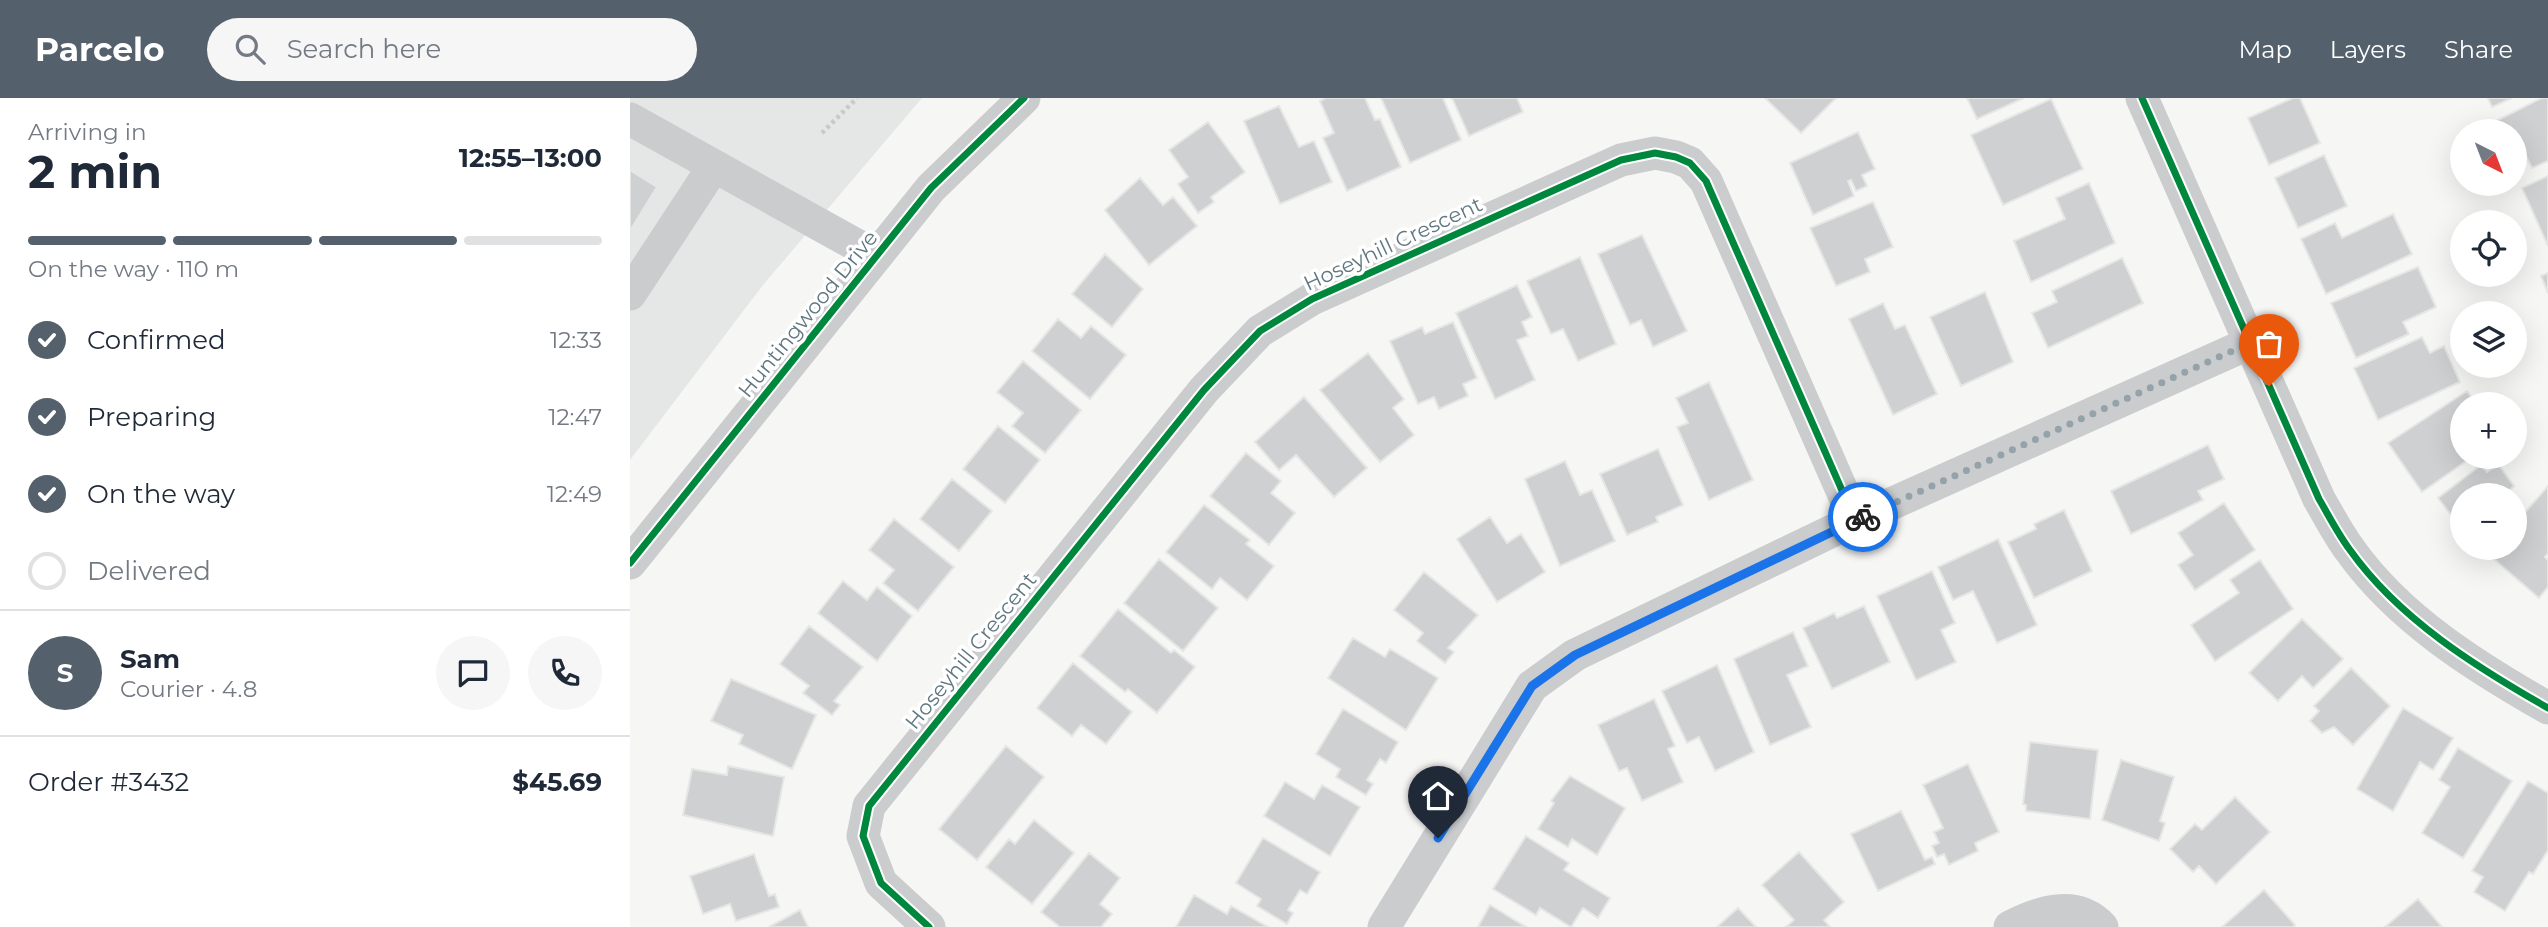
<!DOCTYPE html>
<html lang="en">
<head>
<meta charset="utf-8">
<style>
	:root { --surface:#fff; --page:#f6f6f7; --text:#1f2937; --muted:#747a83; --line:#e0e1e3; --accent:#54606b }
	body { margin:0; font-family:Montserrat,sans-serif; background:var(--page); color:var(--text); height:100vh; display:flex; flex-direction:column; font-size:26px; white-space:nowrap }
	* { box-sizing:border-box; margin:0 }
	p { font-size:23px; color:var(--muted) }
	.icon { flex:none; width:38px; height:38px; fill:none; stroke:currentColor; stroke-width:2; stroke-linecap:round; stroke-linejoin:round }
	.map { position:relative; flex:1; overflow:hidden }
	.drawer { display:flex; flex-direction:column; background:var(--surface); width:630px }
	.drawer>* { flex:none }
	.needle { width:46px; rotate:138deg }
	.buttons { position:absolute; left:1820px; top:21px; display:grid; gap:14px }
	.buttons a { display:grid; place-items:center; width:77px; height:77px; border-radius:50%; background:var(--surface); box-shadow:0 7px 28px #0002; font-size:35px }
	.pin { position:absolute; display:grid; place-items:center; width:60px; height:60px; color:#fff; margin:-72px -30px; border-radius:50% 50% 50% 0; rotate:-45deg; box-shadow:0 0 7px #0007 }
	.pin .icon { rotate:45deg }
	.courier { position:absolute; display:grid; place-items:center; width:70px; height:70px; margin:-35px; border:5px solid #1a73e8; border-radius:50%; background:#fff; color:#222; box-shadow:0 2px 9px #0007 }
	.overview em { font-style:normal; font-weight:700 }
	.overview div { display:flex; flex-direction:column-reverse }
	.overview { display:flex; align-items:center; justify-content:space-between; height:119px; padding:0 28px }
	h1 { font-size:46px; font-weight:700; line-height:52px }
	.bar { display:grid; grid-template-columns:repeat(4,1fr); gap:10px 7px; align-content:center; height:84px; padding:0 28px }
	.bar i { height:9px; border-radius:5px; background:var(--line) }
	.bar .on { background:var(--accent) }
	.bar p { grid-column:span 4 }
	.line { display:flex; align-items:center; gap:18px; padding:0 28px; border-top:2px solid var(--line) }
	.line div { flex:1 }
	.round { display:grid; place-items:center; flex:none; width:74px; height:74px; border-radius:37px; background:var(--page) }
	ol { padding:0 28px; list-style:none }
	li { display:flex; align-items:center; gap:21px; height:77px }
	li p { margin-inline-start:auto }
	li .icon { padding:7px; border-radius:50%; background:var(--accent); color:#fff; stroke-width:4 }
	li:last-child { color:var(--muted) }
	li i { width:38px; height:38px; border:4px solid var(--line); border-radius:50% }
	header { display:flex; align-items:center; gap:42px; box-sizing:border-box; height:98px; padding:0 35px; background:var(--accent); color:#fff }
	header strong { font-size:33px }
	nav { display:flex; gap:38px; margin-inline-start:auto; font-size:24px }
	.search { width:490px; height:63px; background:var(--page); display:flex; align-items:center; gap:18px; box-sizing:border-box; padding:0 24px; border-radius:38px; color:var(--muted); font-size:26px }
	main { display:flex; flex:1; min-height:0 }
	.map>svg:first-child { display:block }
	.built { fill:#e5e7e6 }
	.building { fill:#ced0d1; stroke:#e6e6e5; stroke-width:2 }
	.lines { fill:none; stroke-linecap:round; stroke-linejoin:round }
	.path { stroke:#c8caca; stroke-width:4.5; stroke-dasharray:3.5 3.5; stroke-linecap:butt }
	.minor { stroke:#cbcccd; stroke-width:33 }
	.cycleway-casing { stroke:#fff; stroke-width:11 }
	.cycleway { stroke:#00873e; stroke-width:7 }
	.done { stroke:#94a3aa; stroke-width:7; stroke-dasharray:0 12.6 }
	.route { stroke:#1a73e8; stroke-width:9 }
	.labels { text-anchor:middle; stroke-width:7; stroke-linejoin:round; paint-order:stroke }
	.street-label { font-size:21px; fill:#607781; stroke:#fff }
</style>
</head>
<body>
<header>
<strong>Parcelo</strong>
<div class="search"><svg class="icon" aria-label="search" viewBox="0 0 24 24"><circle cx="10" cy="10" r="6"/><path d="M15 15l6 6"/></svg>Search here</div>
<nav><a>Map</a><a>Layers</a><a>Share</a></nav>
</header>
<main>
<section class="drawer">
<div class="overview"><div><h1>2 min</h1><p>Arriving in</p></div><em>12:55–13:00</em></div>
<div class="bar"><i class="on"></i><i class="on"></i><i class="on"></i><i></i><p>On the way · 110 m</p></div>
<ol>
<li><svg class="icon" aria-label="check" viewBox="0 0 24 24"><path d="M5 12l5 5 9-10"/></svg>Confirmed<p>12:33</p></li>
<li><svg class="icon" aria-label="check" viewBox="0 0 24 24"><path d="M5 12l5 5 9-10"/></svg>Preparing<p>12:47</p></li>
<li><svg class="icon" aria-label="check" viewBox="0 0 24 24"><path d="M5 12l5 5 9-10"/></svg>On the way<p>12:49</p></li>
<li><i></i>Delivered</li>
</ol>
<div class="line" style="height:126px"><b class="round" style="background:var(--accent);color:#fff">S</b><div><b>Sam</b><p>Courier · 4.8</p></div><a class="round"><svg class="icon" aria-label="chat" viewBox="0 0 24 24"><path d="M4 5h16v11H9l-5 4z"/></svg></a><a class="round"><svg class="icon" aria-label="phone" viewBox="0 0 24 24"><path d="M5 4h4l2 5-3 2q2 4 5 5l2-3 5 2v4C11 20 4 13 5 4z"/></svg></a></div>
<div class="line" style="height:91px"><div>Order #3432</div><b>$45.69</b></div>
</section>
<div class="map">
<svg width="1918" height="829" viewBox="0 0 1918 829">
	<rect width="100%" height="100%" fill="#f6f6f5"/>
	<path class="built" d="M 0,0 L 292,0 L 133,187 L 0,362 Z"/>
	<path class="building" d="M 696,0 L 735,0 L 745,22 L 750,21 L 771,69 L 717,93 L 693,40 L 704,35 L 690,3 Z
		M 751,0 L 813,0 L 831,42 L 780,65 Z
		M 822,0 L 887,0 L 893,14 L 839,38 Z
		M 1135,0 L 1206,0 L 1171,35 Z
		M 1337,0 L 1394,0 L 1347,21 Z
		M 1663,0 L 1670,0 L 1690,45 L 1639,67 L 1618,20 Z
		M 1858,0 L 1882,0 L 1862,9 Z
		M 1912,0 L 1918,0 L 1918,63 L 1902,70 L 1896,58 L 1885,63 L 1885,33 L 1846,33 Z
		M 1421,1 L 1453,71 L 1373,107 L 1341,37 Z
		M 649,8 L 669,49 L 684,43 L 702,84 L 650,106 L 614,23 Z
		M 578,24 L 615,74 L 581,99 L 584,104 L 568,115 L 548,86 L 558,79 L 539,52 Z
		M 1228,34 L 1245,71 L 1232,77 L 1237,88 L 1226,93 L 1221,82 L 1218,83 L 1224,98 L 1183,117 L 1160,65 Z
		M 1694,57 L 1717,108 L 1668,130 L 1645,80 Z
		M 0,72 L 27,89 L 0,133 Z
		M 1918,78 L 1918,148 L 1892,90 Z
		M 510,80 L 533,107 L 543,99 L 567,128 L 519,167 L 475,112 Z
		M 1459,85 L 1485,145 L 1401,184 L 1384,143 L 1435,121 L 1426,100 Z
		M 1243,104 L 1263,149 L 1235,161 L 1240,174 L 1206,188 L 1180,130 Z
		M 1763,116 L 1782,156 L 1696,196 L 1671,141 L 1705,125 L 1712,140 Z
		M 1012,137 L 1057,233 L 1023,249 L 1011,222 L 1000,227 L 968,156 Z
		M 475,156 L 513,191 L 482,229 L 442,196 Z
		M 950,159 L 986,246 L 948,263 L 933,231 L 921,236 L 897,183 Z
		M 1492,160 L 1513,205 L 1418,250 L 1402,215 L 1427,204 L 1422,193 Z
		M 1788,169 L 1806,209 L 1773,224 L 1779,236 L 1726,260 L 1701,205 Z
		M 1918,175 L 1918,195 L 1911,178 Z
		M 887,187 L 902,219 L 892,224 L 898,238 L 887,242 L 905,282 L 865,301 L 826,215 Z
		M 1355,194 L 1383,264 L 1331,288 L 1300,219 Z
		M 1253,205 L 1265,231 L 1275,227 L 1307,296 L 1263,317 L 1219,221 Z
		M 428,221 L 451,240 L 461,228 L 496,257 L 460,301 L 402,253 Z
		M 823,224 L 847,280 L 833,286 L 838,298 L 809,311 L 804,299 L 788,306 L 760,243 L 792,229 L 795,236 Z
		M 1792,239 L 1800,255 L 1814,248 L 1830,284 L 1748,322 L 1724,270 Z
		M 738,255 L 774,301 L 763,310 L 784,337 L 750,364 L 690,292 Z
		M 393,263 L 451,312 L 415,355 L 382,328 L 393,315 L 367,294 Z
		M 1079,284 L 1123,382 L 1079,402 L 1047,329 L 1058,325 L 1046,300 Z
		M 1837,293 L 1846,306 L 1832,306 L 1832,359 L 1839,361 L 1792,394 L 1758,345 Z
		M 674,299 L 737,370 L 704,399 L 666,357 L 649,372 L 625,344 Z
		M 368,328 L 410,362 L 375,405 L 333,371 Z
		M 1578,347 L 1594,381 L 1568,393 L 1573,402 L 1501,436 L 1481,393 Z
		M 1028,351 L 1053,407 L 1026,419 L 1028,424 L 997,437 L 970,376 Z
		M 616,355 L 651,383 L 641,395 L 665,415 L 639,447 L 580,398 Z
		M 935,363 L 950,397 L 962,392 L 985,443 L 930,468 L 895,381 Z
		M 1868,366 L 1884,388 L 1875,397 L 1832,397 L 1832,431 L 1808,400 L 1851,367 L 1857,374 Z
		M 322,381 L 362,413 L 329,453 L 290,421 Z
		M 1918,388 L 1918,455 L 1915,459 L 1918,462 L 1918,489 L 1909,500 L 1858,456 L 1864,450 L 1885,450 L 1885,426 Z
		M 1594,405 L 1625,452 L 1565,492 L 1548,467 L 1563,457 L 1548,435 Z
		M 574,407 L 620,442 L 616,446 L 644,468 L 617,502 L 590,480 L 582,491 L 536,454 Z
		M 1434,412 L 1462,473 L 1404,500 L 1378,444 L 1406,431 L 1404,426 Z
		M 860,419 L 877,445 L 891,436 L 915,474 L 867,504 L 827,441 Z
		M 264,421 L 324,469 L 288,513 L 253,485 L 264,472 L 239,452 Z
		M 1368,441 L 1407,527 L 1367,545 L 1343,493 L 1323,502 L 1308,469 Z
		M 529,461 L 588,510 L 553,553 L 494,505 Z
		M 1630,462 L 1663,511 L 1585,563 L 1561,527 L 1609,495 L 1600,482 Z
		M 1302,473 L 1325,525 L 1311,532 L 1326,564 L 1286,582 L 1247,498 Z
		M 794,474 L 848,517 L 818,550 L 824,554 L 815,565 L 787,543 L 793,535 L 764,512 Z
		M 213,483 L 237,502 L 247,489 L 282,518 L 247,563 L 188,515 Z
		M 1234,508 L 1260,564 L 1202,591 L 1173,530 L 1204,515 L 1207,520 Z
		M 488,511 L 541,555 L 544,552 L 565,569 L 527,615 L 498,591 L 495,594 L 450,558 Z
		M 1672,521 L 1713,561 L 1683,590 L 1672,578 L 1648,603 L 1619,575 Z
		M 179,528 L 233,569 L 204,603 L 210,607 L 202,617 L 173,595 L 179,588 L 150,566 Z
		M 1163,534 L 1178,568 L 1157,577 L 1181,629 L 1140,647 L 1104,561 Z
		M 723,540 L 755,559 L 760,551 L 808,580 L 776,632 L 698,580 Z
		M 443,565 L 502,614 L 476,646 L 451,627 L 442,638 L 407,610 Z
		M 1087,567 L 1124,654 L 1085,673 L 1069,639 L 1057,645 L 1032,593 Z
		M 1721,570 L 1760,608 L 1723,647 L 1704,629 L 1692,635 L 1680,623 L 1689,613 L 1684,608 Z
		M 101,581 L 186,617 L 162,671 L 109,646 L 113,637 L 81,623 Z
		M 1024,601 L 1045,648 L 1038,651 L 1053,684 L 1012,703 L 997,670 L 989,673 L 968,627 Z
		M 1773,610 L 1823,640 L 1803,672 L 1790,664 L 1763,713 L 1727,691 Z
		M 713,611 L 768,644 L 756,665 L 750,661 L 737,682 L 743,686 L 736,697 L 706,679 L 710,671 L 686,656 Z
		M 1400,644 L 1468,652 L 1460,721 L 1396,713 L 1396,707 L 1393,706 Z
		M 376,648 L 414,679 L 347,762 L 309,731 Z
		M 1828,650 L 1882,683 L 1833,760 L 1792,735 L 1820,689 L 1809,682 Z
		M 1491,662 L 1544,679 L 1530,723 L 1535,725 L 1529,743 L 1472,722 Z
		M 1338,666 L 1369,734 L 1345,745 L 1348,753 L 1319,767 L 1314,756 L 1307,759 L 1302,748 L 1309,745 L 1304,734 L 1313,730 L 1293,687 Z
		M 98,668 L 154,679 L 143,738 L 53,717 L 62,671 L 97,677 Z
		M 940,678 L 995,710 L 967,757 L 942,741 L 938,749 L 908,731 L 924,705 L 921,703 Z
		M 1898,683 L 1918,695 L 1918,752 L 1903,776 L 1899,774 L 1875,813 L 1844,794 L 1853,779 L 1842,773 Z
		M 655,684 L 684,701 L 692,687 L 730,709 L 700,758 L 634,718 Z
		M 1605,699 L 1640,734 L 1586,786 L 1569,768 L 1563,774 L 1540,751 L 1565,726 L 1572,732 Z
		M 1271,713 L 1295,762 L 1302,759 L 1305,766 L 1248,793 L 1221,736 Z
		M 404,722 L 444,755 L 402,806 L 356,769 L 379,741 L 385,746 Z
		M 896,738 L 939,765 L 934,772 L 980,800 L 968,820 L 953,810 L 941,829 L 910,810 L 906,817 L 863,791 Z
		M 633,740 L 690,774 L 677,796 L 670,792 L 658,812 L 663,815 L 657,826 L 627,808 L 631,801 L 606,785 Z
		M 1169,754 L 1214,804 L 1194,822 L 1200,829 L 1156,829 L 1164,822 L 1132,787 Z
		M 459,755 L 490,780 L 470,806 L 482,816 L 471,829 L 430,829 L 411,814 Z
		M 124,756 L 139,798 L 145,796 L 149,809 L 106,823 L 100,806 L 73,816 L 60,778 Z
		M 1634,792 L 1665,827 L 1663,829 L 1592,829 Z
		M 564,797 L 597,816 L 601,808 L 638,829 L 546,829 Z
		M 1788,801 L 1812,829 L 1755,829 Z
		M 860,807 L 896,829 L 848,829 Z
		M 1108,810 L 1126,829 L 1087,829 Z
		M 170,812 L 178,829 L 139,829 Z"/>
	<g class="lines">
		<path class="path" d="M 192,35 L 227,0"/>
		<path class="minor" d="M 1512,0 L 1689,401 C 1699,418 1708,436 1720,452 C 1769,521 1846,569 1918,610
			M 0,21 L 246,158
			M 0,196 L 84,68
			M 0,465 L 301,90 L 394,0
			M 299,829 L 251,785 L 233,738 L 239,708 L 574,292 L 630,233 L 682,201 L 991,62 L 1025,55 L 1046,59 L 1060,65 L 1076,83 L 1225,422
			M 754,829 L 902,588 L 945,557 L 1225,422 L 1620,245
			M 1380,829 C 1409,814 1446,801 1472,829"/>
		<defs>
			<path id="cycleway" d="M 1512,0 L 1689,401 C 1699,418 1708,436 1720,452 C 1769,521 1846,569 1918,610
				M 0,465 L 301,90 L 394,0
				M 299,829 L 251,785 L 233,738 L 239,708 L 574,292 L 630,233 L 682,201 L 991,62 L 1025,55 L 1046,59 L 1060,65 L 1076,83 L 1225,422"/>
		</defs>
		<use href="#cycleway" class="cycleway-casing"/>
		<use href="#cycleway" class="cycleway"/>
	</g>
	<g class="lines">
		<path class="done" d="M 1233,419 L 1620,245 L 1639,288"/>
		<path class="route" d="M 808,740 L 902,588 L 945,557 L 1233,419"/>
	</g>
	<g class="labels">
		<g class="street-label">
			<text transform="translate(763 146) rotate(-25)" y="7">Hoseyhill Crescent</text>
			<text transform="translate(178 216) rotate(-51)" y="7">Huntingwood Drive</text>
			<text transform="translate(341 553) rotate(-51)" y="7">Hoseyhill Crescent</text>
		</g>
	</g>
</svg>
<div class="buttons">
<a><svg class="needle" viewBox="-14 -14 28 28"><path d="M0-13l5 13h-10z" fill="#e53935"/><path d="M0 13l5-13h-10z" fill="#747a83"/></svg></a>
<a><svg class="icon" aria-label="locate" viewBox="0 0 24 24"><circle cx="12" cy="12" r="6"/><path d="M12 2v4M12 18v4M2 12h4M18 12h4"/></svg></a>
<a><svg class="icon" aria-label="layers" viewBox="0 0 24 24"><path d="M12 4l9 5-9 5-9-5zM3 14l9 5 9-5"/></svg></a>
<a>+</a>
<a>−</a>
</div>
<div class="pin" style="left:1639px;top:288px;background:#ea580c"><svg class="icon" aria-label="bag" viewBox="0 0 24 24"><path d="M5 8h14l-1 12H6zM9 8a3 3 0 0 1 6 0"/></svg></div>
<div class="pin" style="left:808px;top:740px;background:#1f2937"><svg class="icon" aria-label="home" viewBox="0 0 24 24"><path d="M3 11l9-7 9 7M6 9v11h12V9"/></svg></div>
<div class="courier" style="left:1233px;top:419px"><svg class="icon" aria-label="bike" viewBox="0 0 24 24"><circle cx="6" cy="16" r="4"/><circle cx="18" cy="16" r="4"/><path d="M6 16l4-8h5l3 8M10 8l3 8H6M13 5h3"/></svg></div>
</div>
</main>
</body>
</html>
